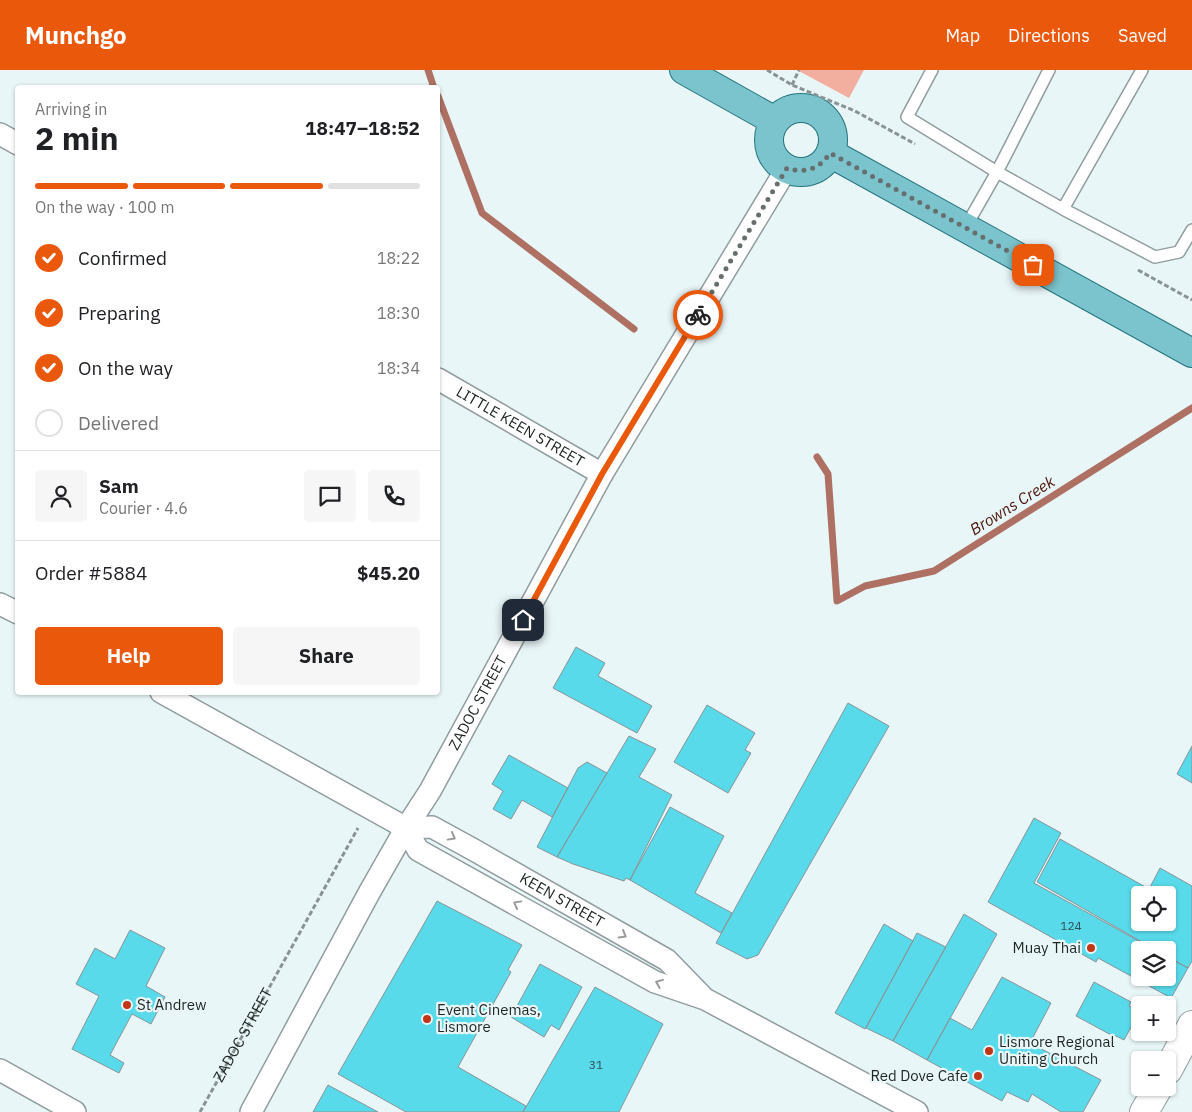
<!DOCTYPE html>
<html lang="en">
<head>
<meta charset="utf-8">
<style>
	:root { --surface:#fff; --page:#f6f6f6; --text:#202124; --muted:#757577; --line:#e0e0e0; --accent:#ea580c }
	body { margin:0; font-family:"IBM Plex Sans",sans-serif; background:var(--page); color:var(--text); height:100vh; display:flex; flex-direction:column; font-size:19px; white-space:nowrap }
	* { box-sizing:border-box; margin:0 }
	p { font-size:16px; color:var(--muted) }
	.icon { flex:none; width:28px; height:28px; fill:none; stroke:currentColor; stroke-width:2; stroke-linecap:round; stroke-linejoin:round }
	.map { position:relative; flex:1; overflow:hidden }
	.drawer { position:absolute; left:15px; top:15px; width:425px; height:610px; display:flex; flex-direction:column; background:var(--surface); border-radius:5px; box-shadow:0 1px 4px #0004 }
	.drawer>* { flex:none }
	.controls { position:absolute; left:1131px; top:816px; display:grid; gap:10px }
	.controls a { display:grid; place-items:center; width:45px; height:45px; border-radius:5px; background:var(--surface); box-shadow:0 1px 4px #0004; font-size:25px }
	.pin { position:absolute; display:grid; place-items:center; width:42px; height:42px; color:#fff; margin:-21px; border-radius:10px; box-shadow:0 2px 8px #0006 }
	.courier { position:absolute; display:grid; place-items:center; width:50px; height:50px; margin:-25px; border:4px solid #ea580c; border-radius:50%; background:#fff; color:#222; box-shadow:0 1px 6px #0007 }
	.overview em { font-style:normal; font-weight:700 }
	.overview div { display:flex; flex-direction:column-reverse }
	.overview { display:flex; align-items:center; justify-content:space-between; height:85px; padding:0 20px }
	h1 { font-size:32px; font-weight:700; line-height:38px }
	.bar { display:grid; grid-template-columns:repeat(4,1fr); gap:8px 5px; align-content:center; height:60px; padding:0 20px }
	.bar i { height:6px; border-radius:4px; background:var(--line) }
	.bar .selected { background:var(--accent) }
	.bar p { grid-column:span 4 }
	.line { display:flex; align-items:center; gap:12px; padding:0 20px; border-top:1px solid var(--line) }
	.line div { flex:1 }
	.round { display:grid; place-items:center; flex:none; width:52px; height:52px; border-radius:5px; background:var(--page) }
	ol { padding:0 20px; list-style:none }
	li { display:flex; align-items:center; gap:15px; height:55px }
	li p { margin-inline-start:auto }
	li .icon { padding:5px; border-radius:50%; background:var(--accent); color:#fff; stroke-width:4 }
	li:last-child { color:var(--muted) }
	li i { width:28px; height:28px; border:2px solid var(--line); border-radius:50% }
	.action { display:flex; gap:10px; margin-top:auto; padding:10px 20px }
	.action a { flex:1; height:58px; border-radius:5px; background:var(--accent); color:#fff; font-size:20px; font-weight:700; line-height:58px; text-align:center }
	.action a+a { background:var(--page); color:var(--text) }
	header { display:flex; align-items:center; gap:30px; box-sizing:border-box; height:70px; padding:0 25px; background:var(--accent); color:#fff }
	header strong { font-size:24px }
	nav { display:flex; gap:28px; margin-inline-start:auto; font-size:18px }
	.map>svg:first-child { display:block }
	.green { fill:#f2afa0 }
	.lines { fill:none; stroke-linecap:round; stroke-linejoin:round }
	.stream { stroke:#ae7062; stroke-width:7 }
	.building { fill:#58daea; stroke:#889496; fill-rule:evenodd }
	.service-casing { stroke:#909c9e; stroke-width:14 }
	.minor-casing { stroke:#909c9e; stroke-width:24 }
	.secondary-casing { stroke:#909c9e; stroke-width:30 }
	.primary-casing { stroke:#22737c; stroke-width:30 }
	.path { stroke:#8a9394; stroke-width:3; stroke-dasharray:5 2.5; stroke-linecap:butt }
	.service { stroke:#fff; stroke-width:11 }
	.minor { stroke:#fff; stroke-width:21 }
	.secondary { stroke:#fff; stroke-width:28 }
	.primary { stroke:#7cc4cd; stroke-width:28 }
	.oneway { stroke:#9a9c9c }
	.done { stroke:#666e6e; stroke-width:5; stroke-dasharray:0 9 }
	.route { stroke:#ea580c; stroke-width:6 }
	.poi-dot { fill:#c13617; stroke:#e9f6f8; stroke-width:2 }
	.labels { text-anchor:middle; stroke-width:4.5; stroke-linejoin:round; paint-order:stroke }
	.number-label { font-size:12px; fill:#2d5256 }
	.street-label { font-size:15px; fill:#1f2424; stroke:#e9f6f8 }
	.poi-label { font-size:15px; fill:#1f2424; stroke:#e9f6f8; text-anchor:start }
	.water-label { font-size:16px; font-style:italic; fill:#4c1509; stroke:#e9f6f8 }
</style>
</head>
<body>
<header>
<strong>Munchgo</strong>
<nav><a>Map</a><a>Directions</a><a>Saved</a></nav>
</header>
<div class="map">
<svg width="1192" height="1042" viewBox="0 0 1192 1042">
	<rect width="100%" height="100%" fill="#e9f6f8"/>
	<path class="green" d="M 797,0 L 864,0 L 849,28 Z"/>
	<g class="lines">
		<path class="stream" d="M 428,0 L 434,18
			M 438,26 L 482,143 L 634,259
			M 817,387 L 828,404 L 837,531 L 865,516 L 934,501 L 1192,338"/>
	</g>
	<path class="building" d="M 576,577 L 605,593 L 598,606 L 652,636 L 637,663 L 553,618 Z
		M 848,633 L 889,656 L 758,885 L 747,889 L 716,873 Z
		M 707,635 L 755,663 L 745,680 L 751,683 L 728,723 L 674,692 Z
		M 629,666 L 656,679 L 639,707 L 672,725 L 630,810 L 626,808 L 624,811 L 573,794 L 557,787 Z
		M 1192,676 L 1192,713 L 1177,704 Z
		M 509,685 L 568,718 L 552,747 L 522,730 L 511,749 L 493,739 L 503,721 L 492,714 Z
		M 587,692 L 607,703 L 557,787 L 537,777 L 578,698 Z
		M 670,737 L 724,766 L 695,823 L 732,843 L 721,863 L 630,810 Z
		M 1034,748 L 1061,763 L 1034,813 L 1155,880 L 1140,880 L 1140,908 L 1168,908 L 1168,887 L 1188,898 L 1171,928 L 1098,888 L 1096,892 L 988,832 Z
		M 1060,769 L 1149,819 L 1160,798 L 1192,816 L 1192,891 L 1188,898 L 1168,887 L 1168,880 L 1156,880 L 1037,812 ZM 1140,825 L 1168,825 L 1168,852 L 1140,852 Z
		M 437,831 L 522,875 L 508,900 L 511,902 L 458,997 L 526,1036 L 523,1042 L 406,1042 L 338,1004 Z
		M 964,844 L 997,864 L 927,990 L 893,971 Z
		M 884,854 L 913,871 L 865,959 L 835,943 Z
		M 130,860 L 165,878 L 146,916 L 165,927 L 151,954 L 132,944 L 110,985 L 124,993 L 119,1003 L 72,979 L 99,926 L 76,914 L 95,878 L 115,889 Z
		M 917,863 L 946,877 L 893,971 L 866,958 Z
		M 540,894 L 582,917 L 559,960 L 551,955 L 544,967 L 511,947 Z
		M 1002,907 L 1051,933 L 1030,973 L 1101,1010 L 1083,1042 L 1061,1042 L 1032,1024 L 1028,1032 L 1007,1022 L 1002,1031 L 927,990 L 950,948 L 972,960 Z
		M 1094,912 L 1131,932 L 1129,936 L 1140,941 L 1124,970 L 1114,965 L 1113,966 L 1076,946 Z
		M 595,917 L 663,954 L 619,1042 L 523,1042 Z
		M 328,1015 L 378,1042 L 313,1042 Z"/>
	<g class="lines">
		<defs>
			<path id="service" d="M 932,0 L 907,47 L 997,102 L 1063,139 L 1155,187 L 1179,182 L 1192,160
				M 1063,139 L 1142,0
				M 965,158 L 997,102 L 1049,0"/>
			<g id="minor">
				<path d="M 0,64 L 18,74"/>
				<path id="s2" d="M 438,309 L 602,404"/>
				<path d="M 0,534 L 18,543"/>
				<path d="M 161,622 L 406,758 L 418,780 L 655,912 L 705,929 L 917,1042"/>
				<path id="s3" d="M 406,758 L 432,757 L 474,780 L 667,890 L 702,926"/>
				<path d="M 0,1000 L 75,1042"/>
				<path id="s4" d="M 251,1042 L 369,823 L 406,758 L 430,721 L 602,404 L 787,98"/>
			</g>
			<path id="secondary" d="M 1168,1000 L 1192,955
				M 1144,1042 L 1158,1018"/>
			<path id="primary" d="M 684,0 L 775,51
				M769 70a32 32 0 1 1 64 0a32 32 0 1 1-64 0Z
				M 830,83 L 1192,283"/>
		</defs>
		<use href="#service" class="service-casing"/>
		<use href="#minor" class="minor-casing"/>
		<use href="#secondary" class="secondary-casing"/>
		<use href="#primary" class="primary-casing"/>
		<g class="path">
			<path d="M 767,0 L 792,15 L 855,41 L 915,74"/>
			<path d="M 792,15 L 799,0"/>
			<path d="M 1138,200 L 1192,230"/>
			<path id="s1" d="M 200,1042 L 358,758"/>
		</g>
		<use href="#service" class="service"/>
		<use href="#minor" class="minor"/>
		<use href="#secondary" class="secondary"/>
		<use href="#primary" class="primary"/>
	</g>
	<defs><path id="oneway-chevron" d="M-2-3.5L2.5 0L-2 3.5" fill="none" stroke-width="1.6" stroke-linecap="round" stroke-linejoin="round" transform="scale(1.25)"/></defs>
	<g class="oneway">
		<use href="#oneway-chevron" transform="translate(452 767) rotate(29)"/>
		<use href="#oneway-chevron" transform="translate(517 834) rotate(-151)"/>
		<use href="#oneway-chevron" transform="translate(623 865) rotate(30)"/>
		<use href="#oneway-chevron" transform="translate(659 913) rotate(-158)"/>
	</g>
	<g class="lines">
		<path class="done" d="M 698,245 L 787,98 C 806,104 819,99 830,83 L 1033,195"/>
		<path class="route" d="M 523,550 L 602,404 L 698,245"/>
	</g>
	<g class="poi-dot">
		<circle cx="1091" cy="878" r="5"/>
		<circle cx="127" cy="935" r="5"/>
		<circle cx="427" cy="949" r="5"/>
		<circle cx="989" cy="981" r="5"/>
		<circle cx="978" cy="1006" r="5"/>
	</g>
	<g class="labels">
		<g class="number-label">
			<text x="1071" y="860">124</text>
			<text x="596" y="999">31</text>
		</g>
		<g class="street-label">
			<text dy="5" stroke="none"><textPath href="#s2" startOffset="95">LITTLE KEEN STREET</textPath></text>
			<text dy="5" stroke="none"><textPath href="#s4" startOffset="468">ZADOC STREET</textPath></text>
			<text dy="5" stroke="none"><textPath href="#s3" startOffset="175">KEEN STREET</textPath></text>
			<text dy="5" stroke="none"><textPath href="#s1" startOffset="88">ZADOC STREET</textPath></text>
		</g>
		<g class="poi-label">
			<text x="1081" y="883" text-anchor="end">Muay Thai</text>
			<text x="137" y="940">St Andrew</text>
			<text x="437" y="945">Event Cinemas,<tspan x="437" dy="17">Lismore</tspan></text>
			<text x="999" y="977">Lismore Regional<tspan x="999" dy="17">Uniting Church</tspan></text>
			<text x="968" y="1011" text-anchor="end">Red Dove Cafe</text>
		</g>
		<g class="water-label">
			<text transform="translate(1012 435) rotate(-32)" y="6">Browns Creek</text>
		</g>
	</g>
</svg>
<div class="controls">
<a><svg class="icon" aria-label="locate" viewBox="0 0 24 24"><circle cx="12" cy="12" r="6"/><path d="M12 2v4M12 18v4M2 12h4M18 12h4"/></svg></a>
<a><svg class="icon" aria-label="layers" viewBox="0 0 24 24"><path d="M12 4l9 5-9 5-9-5zM3 14l9 5 9-5"/></svg></a>
<a>+</a>
<a>−</a>
</div>
<div class="pin" style="left:1033px;top:195px;background:#ea580c"><svg class="icon" aria-label="bag" viewBox="0 0 24 24"><path d="M5 8h14l-1 12H6zM9 8a3 3 0 0 1 6 0"/></svg></div>
<div class="pin" style="left:523px;top:550px;background:#1f2937"><svg class="icon" aria-label="home" viewBox="0 0 24 24"><path d="M3 11l9-7 9 7M6 9v11h12V9"/></svg></div>
<div class="courier" style="left:698px;top:245px"><svg class="icon" aria-label="bike" viewBox="0 0 24 24"><circle cx="6" cy="16" r="4"/><circle cx="18" cy="16" r="4"/><path d="M6 16l4-8h5l3 8M10 8l3 8H6M13 5h3"/></svg></div>
<section class="drawer">
<div class="overview"><div><h1>2 min</h1><p>Arriving in</p></div><em>18:47–18:52</em></div>
<div class="bar"><i class="selected"></i><i class="selected"></i><i class="selected"></i><i></i><p>On the way · 100 m</p></div>
<ol>
<li><svg class="icon" aria-label="check" viewBox="0 0 24 24"><path d="M5 12l5 5 9-10"/></svg>Confirmed<p>18:22</p></li>
<li><svg class="icon" aria-label="check" viewBox="0 0 24 24"><path d="M5 12l5 5 9-10"/></svg>Preparing<p>18:30</p></li>
<li><svg class="icon" aria-label="check" viewBox="0 0 24 24"><path d="M5 12l5 5 9-10"/></svg>On the way<p>18:34</p></li>
<li><i></i>Delivered</li>
</ol>
<div class="line" style="height:90px"><a class="round"><svg class="icon" aria-label="person" viewBox="0 0 24 24"><circle cx="12" cy="8" r="4"/><path d="M4 21q1-7 8-7t8 7"/></svg></a><div><b>Sam</b><p>Courier · 4.6</p></div><a class="round"><svg class="icon" aria-label="chat" viewBox="0 0 24 24"><path d="M4 5h16v11H9l-5 4z"/></svg></a><a class="round"><svg class="icon" aria-label="phone" viewBox="0 0 24 24"><path d="M5 4h4l2 5-3 2q2 4 5 5l2-3 5 2v4C11 20 4 13 5 4z"/></svg></a></div>
<div class="line" style="height:65px"><div>Order #5884</div><b>$45.20</b></div>
<div class="action"><a>Help</a><a>Share</a></div>
</section>
</div>
</body>
</html>
